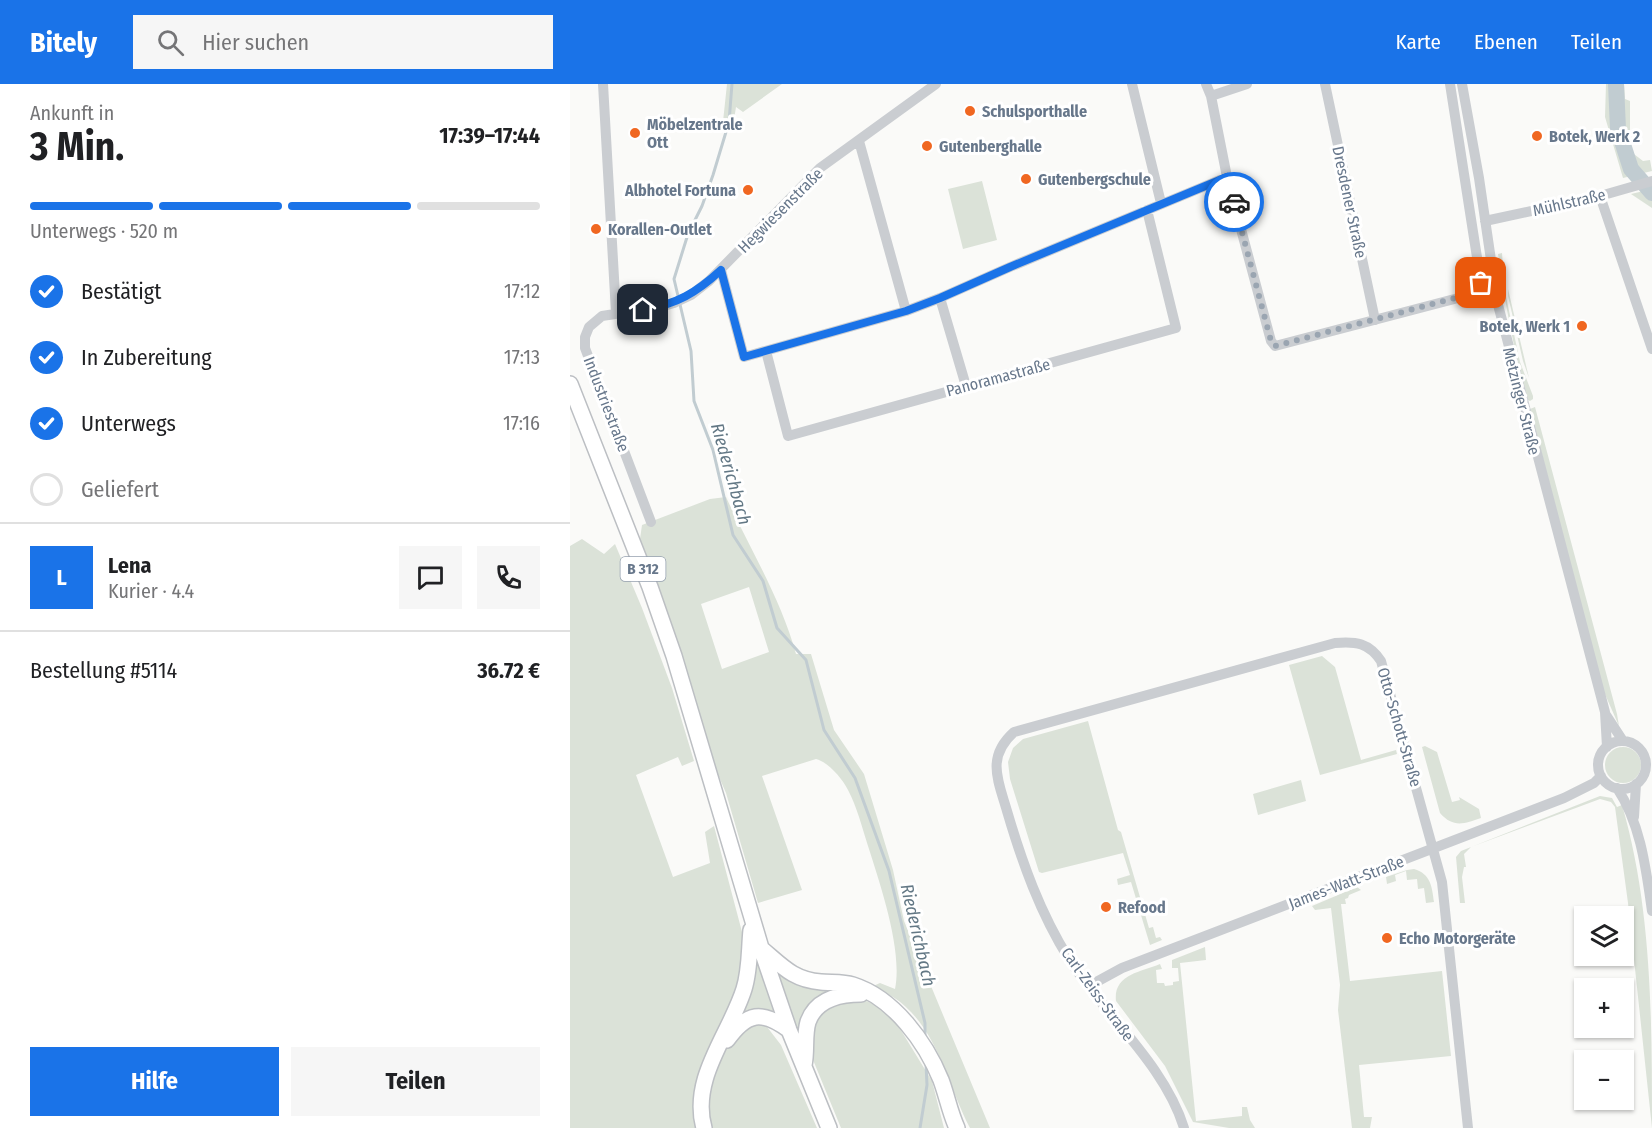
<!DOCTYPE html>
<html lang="de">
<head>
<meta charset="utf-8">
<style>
	:root { --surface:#fff; --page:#f6f6f6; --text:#202124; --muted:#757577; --line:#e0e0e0; --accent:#1a73e8 }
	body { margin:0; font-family:"Fira Sans Condensed",sans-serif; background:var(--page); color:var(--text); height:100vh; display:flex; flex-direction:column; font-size:22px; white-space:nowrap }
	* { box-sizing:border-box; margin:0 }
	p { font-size:20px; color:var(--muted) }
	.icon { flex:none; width:33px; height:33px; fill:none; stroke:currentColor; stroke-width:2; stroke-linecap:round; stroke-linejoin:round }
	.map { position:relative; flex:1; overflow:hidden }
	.side { display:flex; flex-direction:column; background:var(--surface); width:570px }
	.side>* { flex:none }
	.controls { position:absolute; left:1004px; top:822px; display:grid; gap:12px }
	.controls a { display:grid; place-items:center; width:60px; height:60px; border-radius:0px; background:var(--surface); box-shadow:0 2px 4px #0004; font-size:30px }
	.pin { position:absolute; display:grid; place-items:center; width:51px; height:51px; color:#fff; margin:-26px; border-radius:12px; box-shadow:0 3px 9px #0006 }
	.courier { position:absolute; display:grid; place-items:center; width:60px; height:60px; margin:-30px; border:4px solid #1a73e8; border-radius:50%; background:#fff; color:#222; box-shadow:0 2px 8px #0007 }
	.summary em { font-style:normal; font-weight:700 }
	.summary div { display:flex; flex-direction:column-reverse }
	.summary { display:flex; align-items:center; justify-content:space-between; height:102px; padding:0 30px }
	h1 { font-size:39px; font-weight:700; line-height:45px }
	.bar { display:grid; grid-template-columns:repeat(4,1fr); gap:9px 6px; align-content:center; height:72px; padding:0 30px }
	.bar i { height:8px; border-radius:4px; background:var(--line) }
	.bar .on { background:var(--accent) }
	.bar p { grid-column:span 4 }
	.line { display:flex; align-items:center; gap:15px; padding:0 30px; border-top:2px solid var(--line) }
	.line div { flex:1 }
	.round { display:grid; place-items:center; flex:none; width:63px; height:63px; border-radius:0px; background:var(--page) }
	ol { padding:0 30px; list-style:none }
	li { display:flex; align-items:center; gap:18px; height:66px }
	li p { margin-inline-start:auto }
	li .icon { padding:6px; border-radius:50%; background:var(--accent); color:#fff; stroke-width:4 }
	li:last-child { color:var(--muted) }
	li i { width:33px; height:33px; border:3px solid var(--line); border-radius:50% }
	.primary-button { display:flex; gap:12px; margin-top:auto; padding:12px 30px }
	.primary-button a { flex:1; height:69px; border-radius:0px; background:var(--accent); color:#fff; font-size:24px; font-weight:700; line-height:69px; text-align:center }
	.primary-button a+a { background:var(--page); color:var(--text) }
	header { display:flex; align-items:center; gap:36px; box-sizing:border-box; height:84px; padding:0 30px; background:var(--accent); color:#fff }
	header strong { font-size:28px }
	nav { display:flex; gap:33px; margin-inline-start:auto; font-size:21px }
	.search { width:420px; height:54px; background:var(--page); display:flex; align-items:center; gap:15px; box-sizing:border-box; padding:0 21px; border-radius:0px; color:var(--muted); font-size:22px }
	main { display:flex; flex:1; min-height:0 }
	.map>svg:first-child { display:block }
	.green { fill:#dbe2d8; fill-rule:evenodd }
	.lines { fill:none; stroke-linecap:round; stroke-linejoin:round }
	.stream { stroke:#c1ccd1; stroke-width:3 }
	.river { stroke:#c1ccd1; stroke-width:16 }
	.highway-casing { stroke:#bcbfc3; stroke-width:18 }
	.minor { stroke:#cacdd1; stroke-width:10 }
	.highway { stroke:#fff; stroke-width:15 }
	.done { stroke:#9aa5b1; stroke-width:6; stroke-dasharray:0 10.8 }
	.route { stroke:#1a73e8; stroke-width:8 }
	.poi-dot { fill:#f06721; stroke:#fff; stroke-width:2 }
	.labels { text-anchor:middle; stroke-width:6; stroke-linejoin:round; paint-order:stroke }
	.shield { fill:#fff; stroke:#95a0ae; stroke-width:1.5 }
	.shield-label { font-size:15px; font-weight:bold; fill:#67778b }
	.poi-label { font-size:16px; font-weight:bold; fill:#67778b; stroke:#fff; text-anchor:start }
	.street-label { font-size:16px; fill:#67778b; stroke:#fff }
	.water-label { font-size:18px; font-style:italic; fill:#637885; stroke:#fff }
</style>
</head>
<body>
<header>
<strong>Bitely</strong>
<div class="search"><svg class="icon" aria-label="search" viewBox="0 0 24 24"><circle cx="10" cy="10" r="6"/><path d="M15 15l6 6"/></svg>Hier suchen</div>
<nav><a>Karte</a><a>Ebenen</a><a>Teilen</a></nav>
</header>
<main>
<section class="side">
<div class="summary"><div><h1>3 Min.</h1><p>Ankunft in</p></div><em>17:39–17:44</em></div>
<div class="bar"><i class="on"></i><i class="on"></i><i class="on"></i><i></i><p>Unterwegs · 520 m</p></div>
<ol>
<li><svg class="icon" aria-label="check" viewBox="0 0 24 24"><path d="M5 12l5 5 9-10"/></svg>Bestätigt<p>17:12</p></li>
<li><svg class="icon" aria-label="check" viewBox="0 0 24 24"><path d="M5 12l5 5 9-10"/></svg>In Zubereitung<p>17:13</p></li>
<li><svg class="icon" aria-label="check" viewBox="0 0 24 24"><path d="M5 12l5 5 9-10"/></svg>Unterwegs<p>17:16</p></li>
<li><i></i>Geliefert</li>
</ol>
<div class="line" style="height:108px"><b class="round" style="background:var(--accent);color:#fff">L</b><div><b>Lena</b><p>Kurier · 4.4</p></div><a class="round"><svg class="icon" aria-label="chat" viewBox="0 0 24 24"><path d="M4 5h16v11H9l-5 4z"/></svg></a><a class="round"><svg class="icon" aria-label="phone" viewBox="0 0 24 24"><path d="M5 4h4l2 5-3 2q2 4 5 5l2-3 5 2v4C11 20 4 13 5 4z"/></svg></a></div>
<div class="line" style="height:78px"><div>Bestellung #5114</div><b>36.72 €</b></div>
<div class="primary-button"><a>Hilfe</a><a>Teilen</a></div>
</section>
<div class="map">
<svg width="1082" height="1044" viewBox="0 0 1082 1044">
	<rect width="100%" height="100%" fill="#fafaf8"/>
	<path class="green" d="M 157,0 L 212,0 L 173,28 L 166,23 L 162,48 L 152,47 Z
		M 1036,0 L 1054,0 L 1055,15 L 1060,17 L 1060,67 L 1073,77 L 1080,76 L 1082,87 L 1053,94 L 1035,33 Z
		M 412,97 L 427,156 L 393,165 L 378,105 Z
		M 1082,105 L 1082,124 L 1061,110 Z
		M 932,169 L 935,208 L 950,278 L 963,312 L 963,315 L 960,317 L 958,316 C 944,268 935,219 928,170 Z
		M 938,205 L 959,294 L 953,277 L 938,212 Z
		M 965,323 L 1047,630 L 1049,642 L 1034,608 L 960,325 Z
		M 156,413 C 180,465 211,515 226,570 L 241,570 L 264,646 L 294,690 L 323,786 L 334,837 L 420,1044 L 400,1044 C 377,1000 367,941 323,913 C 316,909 308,906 301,903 L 310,899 L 325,905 C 333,866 310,800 298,762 C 292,743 287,723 278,706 C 272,694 258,678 246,675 L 192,692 L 232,806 L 188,819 L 156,709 L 140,672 L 107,563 L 70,455 L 72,441 L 140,415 ZM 179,503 L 199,568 L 152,585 L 131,520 Z
		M 12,455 L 34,470 L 45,460 L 72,524 L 102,604 L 124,677 L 112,682 L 108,673 L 66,691 L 103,793 L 140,779 L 135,748 L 144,742 L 176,863 L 165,921 L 128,1044 L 0,1044 L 0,462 Z
		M 752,572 L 765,583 L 791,676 L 826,666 L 827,670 L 750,691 L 719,581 Z
		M 518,637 L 548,746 L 551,748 L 579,844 L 583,843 L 586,854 L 590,853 L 592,856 L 580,861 L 561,798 L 548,801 L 547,795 L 560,791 L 553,769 L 472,789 L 469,788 L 440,695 L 438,678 L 443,664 L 453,655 Z
		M 855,662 L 867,668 L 882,718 L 890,716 L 889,713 L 909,725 L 911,734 C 894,740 883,744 870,729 L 852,663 Z
		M1035 681a18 18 0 1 1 36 0a18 18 0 1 1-36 0Z
		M 731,696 L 736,717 L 688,731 L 683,710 Z
		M 1030,712 L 1042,714 L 1047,723 L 1052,721 C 1082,824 1082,936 1082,1044 L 1058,819 L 1045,723 L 1041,718 L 1030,715 L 901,763 L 894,770 L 896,783 L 894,783 L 892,793 L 895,819 L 890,819 L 886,773 L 891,767 Z
		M 844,785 C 861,790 862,803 864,818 L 856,819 L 854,804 L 848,805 L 847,795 L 837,796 L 836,787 L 825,791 L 826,797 L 817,800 L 816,793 L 837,786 Z
		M 787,803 L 791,806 L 779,811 L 778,814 L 775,815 L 776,820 L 771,820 L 780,897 L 872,887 L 881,972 L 789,981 L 794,1033 L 802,1033 L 800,1044 L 782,1044 L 768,926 L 770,901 L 761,824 L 745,826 L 742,822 Z
		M 635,863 L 636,876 L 610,879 L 626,1037 L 672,1032 L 672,1023 L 677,1023 L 680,1036 L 685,1044 L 659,1044 L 623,1038 L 595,982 L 546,917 C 543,891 570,888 590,880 L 592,885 L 586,886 L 587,899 L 594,899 L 595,902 L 603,901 L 603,898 L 609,897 L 608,884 L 602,884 L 602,876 Z
		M 184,870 L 206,930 L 162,940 Z
		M 204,885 L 272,904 L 263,909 L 231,956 Z
		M 284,913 C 304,919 324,927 332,948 L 362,997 L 374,1044 L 271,1044 L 241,971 L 241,939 L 249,927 Z
		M 184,939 L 194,939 L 211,961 L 247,1044 L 140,1044 C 139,1035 137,1025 137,1016 C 138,987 158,952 184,939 Z"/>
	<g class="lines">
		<path class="stream" d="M 162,0 L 159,38 L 143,91 L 132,122 L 118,150 L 104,195 L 121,267 L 124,317 L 143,366 L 163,451 L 193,497 L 207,544 L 236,576 L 254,646 L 285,694 L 319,787 L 355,939 L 355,953
			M 350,1044 L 357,1001 L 356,980"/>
		<path class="river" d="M 1046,0 L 1048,45 L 1061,85 L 1082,109"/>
		<defs>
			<path id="highway" d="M 0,300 L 80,503 L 104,572 L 191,864 L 219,946 L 259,1044
				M 193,866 C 213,883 224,896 251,898 C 262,899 273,898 283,901 C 324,914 356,959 371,996 C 377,1012 380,1029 387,1044
				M 157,956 C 177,928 192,926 219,946
				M 234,981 C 237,967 234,951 238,938 C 246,915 270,910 291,910
				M 134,1044 C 120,994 160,950 174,905 C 180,886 179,866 181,846"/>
		</defs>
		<use href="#highway" class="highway-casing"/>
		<path class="minor" d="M 33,0 L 46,229
			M 562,0 L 591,119
			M 636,0 L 641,12 L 657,93 L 701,257 L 705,262 L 892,213 L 910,205 L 911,199 L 880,0
			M 755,0 L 805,236
			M 892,0 L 909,94 L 927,217 L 1035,628 L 1037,663
			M 641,12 L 677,0
			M 289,57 L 336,227
			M 1030,112 L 1082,265
			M 915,137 L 1030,112 L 1082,97
			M 151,186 L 174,273 L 336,227 L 370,214 L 440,183 L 657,93
			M 370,214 L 396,302
			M 196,267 L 218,352 L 606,244 L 577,126
			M 81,438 L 15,264 L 15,253 L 19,243 L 32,232 L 90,223 L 104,219 L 121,211 L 139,197 L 250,84 L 366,0
			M 1036,631 L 1053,657
			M1028 681a24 24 0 1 1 48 0a24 24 0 1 1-48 0Z
			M 1047,704 C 1071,740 1076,785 1082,827
			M 1064,733 L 1066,700
			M 519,902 L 552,884 L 994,714 L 1024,699 L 1031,692
			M 614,1044 C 595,981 533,929 499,875 C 470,829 452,778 437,727 C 428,696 416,673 444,648 L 765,559 C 786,557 799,559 811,577 L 872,798 L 898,1044"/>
		<use href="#highway" class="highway"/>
	</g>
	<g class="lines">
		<path class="done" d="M 664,118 L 701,257 L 705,262 L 904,209 L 909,205 L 911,199"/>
		<path class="route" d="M 73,226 C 107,220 126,209 151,186 L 174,273 L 336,227 L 370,214 L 440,183 L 657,93 L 664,118"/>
	</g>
	<g class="poi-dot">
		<circle cx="400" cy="27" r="6"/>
		<circle cx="65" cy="49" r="6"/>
		<circle cx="967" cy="52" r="6"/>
		<circle cx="357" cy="62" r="6"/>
		<circle cx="456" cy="95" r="6"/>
		<circle cx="178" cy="106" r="6"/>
		<circle cx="26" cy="145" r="6"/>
		<circle cx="1012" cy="242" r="6"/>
		<circle cx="536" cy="823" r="6"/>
		<circle cx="817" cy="854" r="6"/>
	</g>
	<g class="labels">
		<rect class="shield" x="50.5" y="473" width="45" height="24" rx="4.5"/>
		<g class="shield-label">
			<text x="73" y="490">B 312</text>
		</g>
		<g class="poi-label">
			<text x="412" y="33">Schulsporthalle</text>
			<text x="77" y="46">Möbelzentrale<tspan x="77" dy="18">Ott</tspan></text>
			<text x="979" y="58">Botek, Werk 2</text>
			<text x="369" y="68">Gutenberghalle</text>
			<text x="468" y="101">Gutenbergschule</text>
			<text x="166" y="112" text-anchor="end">Albhotel Fortuna</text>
			<text x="38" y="151">Korallen-Outlet</text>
			<text x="1000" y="248" text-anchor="end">Botek, Werk 1</text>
			<text x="548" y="829">Refood</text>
			<text x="829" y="860">Echo Motorgeräte</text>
		</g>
		<g class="street-label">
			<text transform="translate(780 118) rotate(78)" y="6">Dresdener Straße</text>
			<text transform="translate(999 118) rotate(-13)" y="6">Mühlstraße</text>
			<text transform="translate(210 126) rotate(-45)" y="6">Hegwiesenstraße</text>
			<text transform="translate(428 293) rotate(-15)" y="6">Panoramastraße</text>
			<text transform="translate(952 317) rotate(76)" y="6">Metzinger Straße</text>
			<text transform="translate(37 320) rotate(69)" y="6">Industriestraße</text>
			<text transform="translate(830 643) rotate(74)" y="6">Otto-Schott-Straße</text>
			<text transform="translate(776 798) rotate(-21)" y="6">James-Watt-Straße</text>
			<text transform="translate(528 910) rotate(54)" y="6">Carl-Zeiss-Straße</text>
		</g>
		<g class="water-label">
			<text transform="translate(161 390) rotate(74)" y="6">Riederichbach</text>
			<text transform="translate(348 851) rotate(77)" y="6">Riederichbach</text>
		</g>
	</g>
</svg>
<div class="controls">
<a><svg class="icon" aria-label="layers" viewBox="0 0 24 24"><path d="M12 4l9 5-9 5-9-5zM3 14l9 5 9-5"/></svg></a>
<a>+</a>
<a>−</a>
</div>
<div class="pin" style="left:911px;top:199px;background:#ea580c"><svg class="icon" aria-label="bag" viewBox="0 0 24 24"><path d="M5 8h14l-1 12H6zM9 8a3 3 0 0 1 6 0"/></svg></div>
<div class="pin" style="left:73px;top:226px;background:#1f2937"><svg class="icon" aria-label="home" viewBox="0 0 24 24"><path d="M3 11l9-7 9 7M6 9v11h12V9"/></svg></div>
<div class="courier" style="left:664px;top:118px"><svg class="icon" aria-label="car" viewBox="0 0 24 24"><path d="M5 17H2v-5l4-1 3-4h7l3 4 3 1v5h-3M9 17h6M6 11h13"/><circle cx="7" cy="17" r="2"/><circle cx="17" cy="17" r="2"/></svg></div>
</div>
</main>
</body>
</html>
